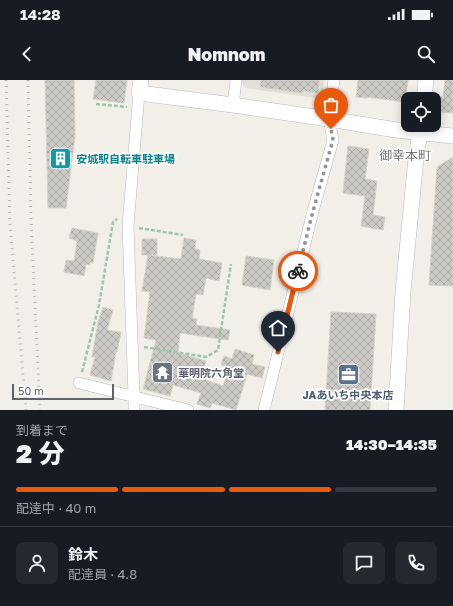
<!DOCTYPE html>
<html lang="ja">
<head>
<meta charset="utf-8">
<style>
	:root { --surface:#171b24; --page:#242831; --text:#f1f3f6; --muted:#9ea1a6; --line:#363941; --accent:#ea580c }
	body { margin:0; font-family:"Golos Text","Noto Sans JP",sans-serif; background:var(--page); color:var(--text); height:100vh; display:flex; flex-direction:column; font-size:15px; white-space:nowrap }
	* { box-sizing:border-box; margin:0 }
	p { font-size:13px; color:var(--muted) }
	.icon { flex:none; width:22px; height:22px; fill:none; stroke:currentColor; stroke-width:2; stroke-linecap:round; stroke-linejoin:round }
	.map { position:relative; height:330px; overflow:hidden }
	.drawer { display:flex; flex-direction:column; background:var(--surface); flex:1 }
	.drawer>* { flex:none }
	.buttons { position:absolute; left:401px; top:12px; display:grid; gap:8px }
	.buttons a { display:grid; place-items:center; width:40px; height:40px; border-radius:8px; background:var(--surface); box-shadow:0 2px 10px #0003; font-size:20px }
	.scale { position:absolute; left:12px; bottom:10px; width:102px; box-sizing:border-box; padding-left:4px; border:2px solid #5f6368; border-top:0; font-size:11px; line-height:14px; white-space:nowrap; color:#5f6368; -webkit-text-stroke:3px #fff; paint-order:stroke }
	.pin { position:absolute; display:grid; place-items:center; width:34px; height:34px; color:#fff; margin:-41px -17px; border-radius:50% 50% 50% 0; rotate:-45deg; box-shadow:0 0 4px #0007 }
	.pin .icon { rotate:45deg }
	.courier { position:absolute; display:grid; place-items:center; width:40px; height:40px; margin:-20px; border:3px solid #ea580c; border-radius:50%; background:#fff; color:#222; box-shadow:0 1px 5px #0007 }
	.head em { font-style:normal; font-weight:800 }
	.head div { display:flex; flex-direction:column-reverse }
	.head { display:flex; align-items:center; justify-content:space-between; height:68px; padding:0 16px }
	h1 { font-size:26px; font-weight:800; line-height:30px }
	.bar { display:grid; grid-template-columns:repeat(4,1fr); gap:6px 4px; align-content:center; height:48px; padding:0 16px }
	.bar i { height:5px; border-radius:3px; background:var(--line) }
	.bar .on { background:var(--accent) }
	.bar p { grid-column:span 4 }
	.line { display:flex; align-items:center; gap:10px; padding:0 16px; border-top:1px solid var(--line) }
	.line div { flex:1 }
	.round { display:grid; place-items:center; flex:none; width:42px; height:42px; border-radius:8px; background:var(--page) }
	.status { display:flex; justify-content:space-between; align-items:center; height:28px; padding:0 20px; background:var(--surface); direction:ltr }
	.status svg { height:11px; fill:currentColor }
	header { display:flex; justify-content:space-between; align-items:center; height:52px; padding:0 16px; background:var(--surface); font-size:18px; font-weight:800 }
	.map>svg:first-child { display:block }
	.education { fill:#e1ded6 }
	.building { fill:url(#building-cross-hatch); stroke:#d6d1c6 }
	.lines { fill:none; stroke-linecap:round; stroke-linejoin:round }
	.street-casing { stroke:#b5b8bc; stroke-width:12 }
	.secondary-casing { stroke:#b6babf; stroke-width:16 }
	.path { stroke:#9cc7a9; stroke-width:2.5; stroke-dasharray:4 2; stroke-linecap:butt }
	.street { stroke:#fff; stroke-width:11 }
	.secondary { stroke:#fff; stroke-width:15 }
	.rail { stroke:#b6b7b8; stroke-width:3; stroke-dasharray:1 5; stroke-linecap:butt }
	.done { stroke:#929495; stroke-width:4; stroke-dasharray:0 7.2 }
	.route { stroke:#ea580c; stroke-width:5 }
	.labels { text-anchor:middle; stroke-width:3.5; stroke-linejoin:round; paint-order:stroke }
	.culture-label { font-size:11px; font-weight:bold; fill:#0d838f; stroke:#fff; text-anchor:start }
	.worship-label { font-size:11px; font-weight:bold; fill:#5b616d; stroke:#fff; text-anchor:start }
	.service-label { font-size:11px; font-weight:bold; fill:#4e5e75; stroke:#fff }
	.quarter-label { font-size:13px; fill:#70757a; stroke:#fff }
</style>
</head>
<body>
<div class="status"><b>14:28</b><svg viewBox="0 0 49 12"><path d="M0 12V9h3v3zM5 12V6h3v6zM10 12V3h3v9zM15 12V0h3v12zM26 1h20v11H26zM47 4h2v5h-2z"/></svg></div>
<header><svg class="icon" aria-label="back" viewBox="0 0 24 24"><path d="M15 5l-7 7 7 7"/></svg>Nomnom<svg class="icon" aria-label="search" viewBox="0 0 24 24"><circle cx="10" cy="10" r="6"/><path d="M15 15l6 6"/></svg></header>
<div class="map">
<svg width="453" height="330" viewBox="0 0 453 330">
	<defs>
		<pattern id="building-cross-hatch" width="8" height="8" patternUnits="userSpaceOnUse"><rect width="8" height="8" fill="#cccac5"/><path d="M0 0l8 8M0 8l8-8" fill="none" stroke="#a9a8a4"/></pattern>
	</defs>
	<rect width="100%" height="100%" fill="#f1efe8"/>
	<path class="education" d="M 242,0 L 324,0 L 322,19 L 245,8 L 242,2 Z"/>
	<path class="building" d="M 45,0 L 74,0 L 75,56 L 66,128 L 48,128 Z
		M 96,0 L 127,0 L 124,23 L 93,19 Z
		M 261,0 L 319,0 L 318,13 L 302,11 L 302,13 L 260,7 Z
		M 358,0 L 408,0 L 405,22 L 367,17 L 367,18 L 356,17 Z
		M 445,0 L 453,0 L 453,33 L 439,32 L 440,17 L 443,18 Z
		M 348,66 L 369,69 L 365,99 L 377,101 L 373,135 L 385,137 L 383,150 L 361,146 L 365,116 L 343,113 Z
		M 453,77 L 453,206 L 429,205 L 437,87 Z
		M 72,148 L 98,153 L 93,183 L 90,182 L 90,185 L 86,184 L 84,196 L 64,192 L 66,180 L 74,181 L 77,161 L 69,158 Z
		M 184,158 L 196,160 L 195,169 L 200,170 L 199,179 L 222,183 L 219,201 L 206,198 L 203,215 L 196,214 L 192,238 L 197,239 L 196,245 L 230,250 L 228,260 L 180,253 L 178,273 L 206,281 L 201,298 L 223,306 L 230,288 L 221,285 L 224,276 L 232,279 L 235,269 L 254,275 L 252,284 L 265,287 L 262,298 L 247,294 L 236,330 L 212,323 L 210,328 L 197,324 L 201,313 L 173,305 L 170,316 L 143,309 L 156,260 L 144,258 L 150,212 L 142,211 L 148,175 L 142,175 L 142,159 L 157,159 L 157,175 L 149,175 L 181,179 Z
		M 246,176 L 274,180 L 270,210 L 242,205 Z
		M 103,227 L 113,230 L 107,250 L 121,252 L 117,272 L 116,272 L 111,301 L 90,295 L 95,277 L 92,277 L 98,242 Z
		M 331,232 L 376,234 L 370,330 L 325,330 Z"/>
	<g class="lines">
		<defs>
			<path id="street" d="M 233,25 L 236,0
				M 79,303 L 188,330
				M 134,330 L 134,316 L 128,146 L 139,13
				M 264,330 L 313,131 L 333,60 L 329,39 L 334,0"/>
			<path id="secondary" d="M 141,0 L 139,13 L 233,25 L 329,39 L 396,50 L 453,56
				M 424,19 L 426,0
				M 396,330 L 403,212 L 416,78 L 421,45"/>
		</defs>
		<use href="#street" class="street-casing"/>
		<use href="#secondary" class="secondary-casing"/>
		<path class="path" d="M 96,24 L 127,27
			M 139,148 L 183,155
			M 144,267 L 206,277 L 218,270 L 231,184
			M 82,292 L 99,225 L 113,142 L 117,139"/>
		<use href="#street" class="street"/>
		<use href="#secondary" class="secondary"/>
		<path class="rail" d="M 6,0 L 10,144 L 26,330
			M 28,0 L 31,140 L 40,330"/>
	</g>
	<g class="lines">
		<path class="done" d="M 298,191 L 313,131 L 333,60 L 331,49"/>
		<path class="route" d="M 278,272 L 298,191"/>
	</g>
	<defs>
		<symbol id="building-square" viewBox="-11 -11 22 22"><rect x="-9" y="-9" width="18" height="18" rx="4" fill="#0f9aa8" stroke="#fff"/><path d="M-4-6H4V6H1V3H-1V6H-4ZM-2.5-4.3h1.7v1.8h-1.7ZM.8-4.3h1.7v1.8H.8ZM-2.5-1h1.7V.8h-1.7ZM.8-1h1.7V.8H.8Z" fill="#fff"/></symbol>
		<symbol id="temple-square" viewBox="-11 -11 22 22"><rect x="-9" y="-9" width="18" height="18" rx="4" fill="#6b7280" stroke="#fff"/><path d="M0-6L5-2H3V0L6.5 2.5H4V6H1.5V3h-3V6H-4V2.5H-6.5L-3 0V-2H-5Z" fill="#fff"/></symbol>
		<symbol id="office-square" viewBox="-11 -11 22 22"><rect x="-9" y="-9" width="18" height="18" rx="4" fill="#5c6f8a" stroke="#fff"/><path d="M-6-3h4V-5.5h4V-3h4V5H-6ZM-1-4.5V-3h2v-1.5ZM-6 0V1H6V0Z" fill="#fff"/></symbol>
	</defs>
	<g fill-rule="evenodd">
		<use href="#building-square" x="48" y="66" width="25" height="25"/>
		<use href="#temple-square" x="150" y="280" width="25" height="25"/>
		<use href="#office-square" x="336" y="282" width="25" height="25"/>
	</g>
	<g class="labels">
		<g class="culture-label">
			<text x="76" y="83">安城駅自転車駐車場</text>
		</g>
		<g class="worship-label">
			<text x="178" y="297">華明院六角堂</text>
		</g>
		<g class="service-label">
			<text x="348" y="319">JAあいち中央本店</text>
		</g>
		<g class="quarter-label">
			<text x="405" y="80">御幸本町</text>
		</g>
	</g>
</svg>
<div class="buttons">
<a><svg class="icon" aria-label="locate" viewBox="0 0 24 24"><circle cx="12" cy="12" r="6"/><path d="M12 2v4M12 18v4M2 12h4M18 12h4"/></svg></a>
</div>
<div class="scale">50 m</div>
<div class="pin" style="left:331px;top:49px;background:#ea580c"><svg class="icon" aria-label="bag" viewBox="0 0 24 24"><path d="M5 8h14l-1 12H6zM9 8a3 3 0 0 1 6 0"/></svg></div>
<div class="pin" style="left:278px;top:272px;background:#1f2937"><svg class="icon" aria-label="home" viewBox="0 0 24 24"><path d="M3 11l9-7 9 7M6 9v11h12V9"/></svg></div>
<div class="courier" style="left:298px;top:191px"><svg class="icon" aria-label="bike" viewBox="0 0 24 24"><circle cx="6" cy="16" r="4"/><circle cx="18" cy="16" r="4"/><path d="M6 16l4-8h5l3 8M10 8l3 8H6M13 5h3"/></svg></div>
</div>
<section class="drawer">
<div class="head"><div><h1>2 分</h1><p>到着まで</p></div><em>14:30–14:35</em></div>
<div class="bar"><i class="on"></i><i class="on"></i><i class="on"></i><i></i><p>配達中 · 40 m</p></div>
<div class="line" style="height:72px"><a class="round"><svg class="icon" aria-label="person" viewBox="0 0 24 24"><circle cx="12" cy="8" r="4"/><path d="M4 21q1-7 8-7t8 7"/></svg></a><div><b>鈴木</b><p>配達員 · 4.8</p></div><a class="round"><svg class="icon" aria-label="chat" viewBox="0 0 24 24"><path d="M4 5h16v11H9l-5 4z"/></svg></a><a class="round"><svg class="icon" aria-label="phone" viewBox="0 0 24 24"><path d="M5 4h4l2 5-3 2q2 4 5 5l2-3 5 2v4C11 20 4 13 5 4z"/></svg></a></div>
</section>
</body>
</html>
